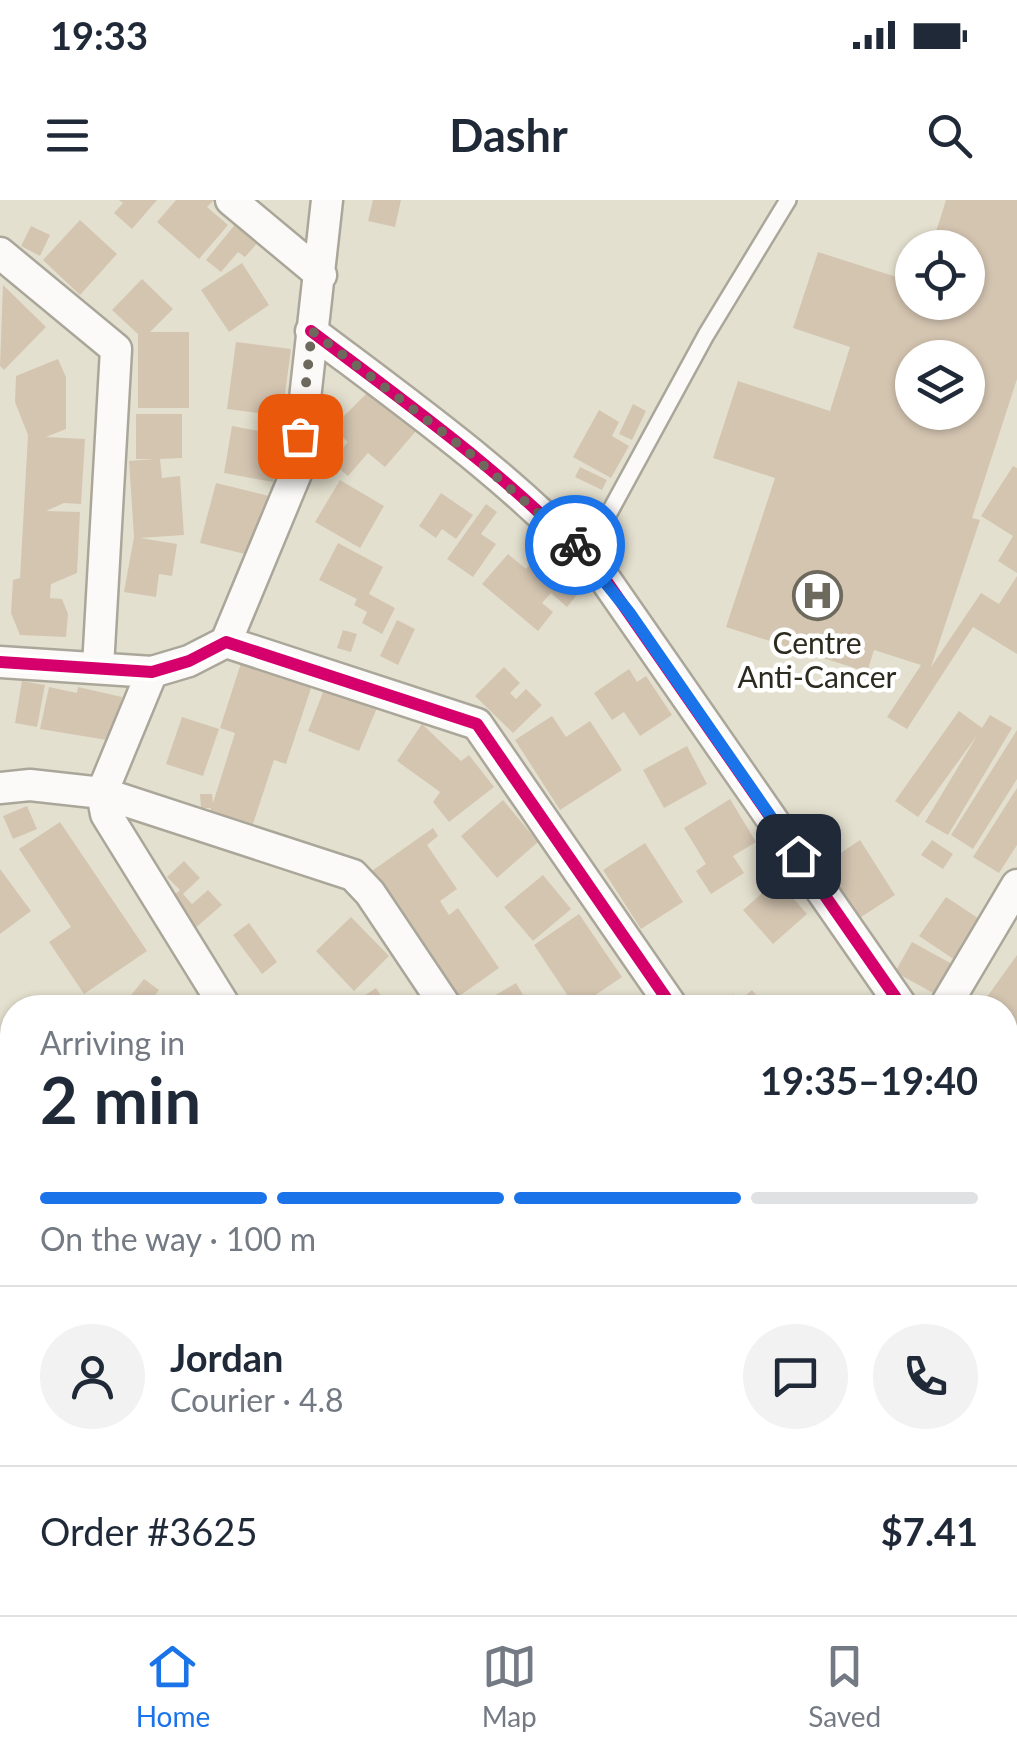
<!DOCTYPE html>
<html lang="en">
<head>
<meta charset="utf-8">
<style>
	:root { --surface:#fff; --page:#f2f2f3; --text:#1f2937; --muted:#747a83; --line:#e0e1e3; --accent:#1a73e8 }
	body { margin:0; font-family:Lato,sans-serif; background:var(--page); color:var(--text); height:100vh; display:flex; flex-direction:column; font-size:38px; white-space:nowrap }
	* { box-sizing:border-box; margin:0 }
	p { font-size:32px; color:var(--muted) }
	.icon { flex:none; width:55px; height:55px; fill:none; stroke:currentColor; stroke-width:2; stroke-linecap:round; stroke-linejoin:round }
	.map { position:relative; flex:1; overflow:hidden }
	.sheet { position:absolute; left:0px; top:795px; width:1018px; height:620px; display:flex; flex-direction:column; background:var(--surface); border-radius:40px 40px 0 0; box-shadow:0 2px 8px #0004 }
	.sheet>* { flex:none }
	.buttons { position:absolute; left:895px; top:30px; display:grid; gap:20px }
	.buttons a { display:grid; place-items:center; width:90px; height:90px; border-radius:50%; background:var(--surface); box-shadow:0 2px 8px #0004; font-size:50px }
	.pin { position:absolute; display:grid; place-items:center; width:85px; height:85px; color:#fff; margin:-42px; border-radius:20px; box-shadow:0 5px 15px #0006 }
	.courier { position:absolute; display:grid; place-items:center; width:100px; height:100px; margin:-50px; border:8px solid #1a73e8; border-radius:50%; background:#fff; color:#222; box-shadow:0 2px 12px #0007 }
	.headline em { font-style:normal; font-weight:700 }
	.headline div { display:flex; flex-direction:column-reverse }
	.headline { display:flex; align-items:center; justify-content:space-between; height:170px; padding:0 40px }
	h1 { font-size:65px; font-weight:700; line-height:75px }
	.bar { display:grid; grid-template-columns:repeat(4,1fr); gap:15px 10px; align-content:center; height:120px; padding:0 40px }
	.bar i { height:12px; border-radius:8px; background:var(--line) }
	.bar .on { background:var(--accent) }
	.bar p { grid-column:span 4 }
	.line { display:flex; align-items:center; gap:25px; padding:0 40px; border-top:2px solid var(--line) }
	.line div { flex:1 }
	.round { display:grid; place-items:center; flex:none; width:105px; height:105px; border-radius:52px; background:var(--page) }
	.status { display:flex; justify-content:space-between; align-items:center; height:70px; padding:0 50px; background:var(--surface); direction:ltr }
	.status svg { height:28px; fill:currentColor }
	header { display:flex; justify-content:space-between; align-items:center; height:130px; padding:0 40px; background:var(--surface); font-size:45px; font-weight:700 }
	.tab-bar { display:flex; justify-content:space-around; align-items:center; height:140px; border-top:2px solid var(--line); background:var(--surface); font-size:28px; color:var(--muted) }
	.tab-bar a { display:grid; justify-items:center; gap:5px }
	.tab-bar .on { color:var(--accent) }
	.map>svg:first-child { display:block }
	.building { fill:#d4c5b1; fill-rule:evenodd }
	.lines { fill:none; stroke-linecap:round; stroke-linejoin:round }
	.lane-casing { stroke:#aaa79a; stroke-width:20 }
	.street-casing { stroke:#aaa79a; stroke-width:35 }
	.lane { stroke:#fbfaf8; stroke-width:15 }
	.street { stroke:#fbfaf8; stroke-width:30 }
	.cycleway-casing { stroke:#fff; stroke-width:19 }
	.cycleway { stroke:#d6006c; stroke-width:12 }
	.done { stroke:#6d6a5d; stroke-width:10; stroke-dasharray:0 18 }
	.route { stroke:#1a73e8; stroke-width:12 }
	.labels { text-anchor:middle; stroke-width:9; stroke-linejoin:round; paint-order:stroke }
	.poi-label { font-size:30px; fill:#2d2b1f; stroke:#fff }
</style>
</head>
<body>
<div class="status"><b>19:33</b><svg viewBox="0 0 49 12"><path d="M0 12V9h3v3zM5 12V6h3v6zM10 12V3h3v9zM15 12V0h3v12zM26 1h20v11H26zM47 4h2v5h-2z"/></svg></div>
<header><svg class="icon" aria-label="menu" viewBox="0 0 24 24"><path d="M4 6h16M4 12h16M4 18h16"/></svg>Dashr<svg class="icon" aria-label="search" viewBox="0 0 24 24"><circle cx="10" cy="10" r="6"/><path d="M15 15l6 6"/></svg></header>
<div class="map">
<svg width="1017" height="1415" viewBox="0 0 1017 1415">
	<rect width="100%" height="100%" fill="#e4e0cf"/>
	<path class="building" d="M 119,0 L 157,0 L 132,29 L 114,13 L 123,3 Z
		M 176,0 L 214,0 L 207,7 L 228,25 L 199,59 L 157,22 Z
		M 373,0 L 401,0 L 395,27 L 368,21 Z
		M 946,0 L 1017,0 L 1017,179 L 972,318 L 980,320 L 931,467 L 981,393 L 999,404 L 1017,376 L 1017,454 L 973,427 L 907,529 L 887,517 L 921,465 L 874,450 L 867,472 L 726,427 L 775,278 L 713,258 L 738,181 L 830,211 L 850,147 L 793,128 L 818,52 L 912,82 L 912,102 L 968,102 L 968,48 L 931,48 ZM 912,158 L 968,158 L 968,212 L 912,212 Z
		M 80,20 L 117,54 L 80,95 L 43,60 Z
		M 238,21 L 260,40 L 245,57 L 238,52 L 221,72 L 206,60 Z
		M 31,26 L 50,35 L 40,56 L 21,46 Z
		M 242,63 L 269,105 L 229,132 L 201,90 Z
		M 142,79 L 173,109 L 150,132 L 189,132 L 189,208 L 138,208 L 138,134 L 112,110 Z
		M 3,85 L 46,127 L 4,170 L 0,166 Z
		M 236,142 L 291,149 L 282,216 L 227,209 Z
		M 58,159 L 66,177 L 66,229 L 46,237 L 85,239 L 81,304 L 64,303 L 46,311 L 80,312 L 77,373 L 51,384 L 50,398 L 62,399 L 68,414 L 66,437 L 20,435 L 11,413 L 13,380 L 20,378 L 28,235 L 15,202 L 16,176 Z
		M 369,191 L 416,231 L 385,267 L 368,253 L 348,276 L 331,262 L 348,242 L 332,228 Z
		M 633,204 L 646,211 L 632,240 L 619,234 Z
		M 599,210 L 619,222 L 612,236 L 629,246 L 611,278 L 573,257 Z
		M 136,214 L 182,214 L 182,258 L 160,259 L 162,278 L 180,276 L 184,335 L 140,338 L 177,344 L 172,376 L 159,374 L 156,397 L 124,392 L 134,337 L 129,261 L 154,259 L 136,259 Z
		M 232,226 L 281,235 L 273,282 L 224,273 Z
		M 1013,266 L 1017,268 L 1017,373 L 998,361 L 1013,336 L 981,316 Z
		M 580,267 L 607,280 L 602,290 L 575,277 Z
		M 340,280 L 384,306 L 360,348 L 315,322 Z
		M 216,283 L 269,296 L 253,356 L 200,343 Z
		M 441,293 L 473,315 L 456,339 L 442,329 L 436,338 L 419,326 Z
		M 486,304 L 497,312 L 481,334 L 496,344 L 473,377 L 447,359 Z
		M 338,343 L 383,367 L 369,394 L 395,408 L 382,434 L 362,423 L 367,412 L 354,405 L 357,399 L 319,380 Z
		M 508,354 L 526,369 L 531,363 L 543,373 L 555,359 L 585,385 L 567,407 L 551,393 L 542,403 L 553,412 L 538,431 L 482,384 Z
		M 397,420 L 415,429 L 398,465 L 380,456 Z
		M 343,430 L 357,434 L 351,452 L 337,448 Z
		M 243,457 L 314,479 L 286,564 L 274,560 L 251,630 L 208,616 L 211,608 L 201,608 L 200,594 L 212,594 L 213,603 L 235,533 L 220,528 Z
		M 504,467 L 520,483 L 510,493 L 516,499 L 526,489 L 542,505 L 513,533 L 475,496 Z
		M 629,469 L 637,482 L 646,476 L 672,515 L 640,536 L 624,512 L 612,520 L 594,493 Z
		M 22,481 L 45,485 L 37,527 L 15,523 Z
		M 49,487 L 77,493 L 78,487 L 122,497 L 113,541 L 40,529 Z
		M 325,487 L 377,508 L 359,551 L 308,531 Z
		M 959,511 L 982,528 L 990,515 L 1012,528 L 948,635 L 925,622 L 978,534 L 918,617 L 895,601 Z
		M 552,516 L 566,537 L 590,521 L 622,570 L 560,610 L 515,540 Z
		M 182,517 L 219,529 L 203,576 L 166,564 Z
		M 422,524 L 461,561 L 469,555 L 494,587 L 449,622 L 433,602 L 440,592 L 397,561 Z
		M 1017,530 L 1017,579 L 973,649 L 951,635 Z
		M 687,546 L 707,584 L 664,608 L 643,570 Z
		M 1017,588 L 1017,645 L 999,673 L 973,657 Z
		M 730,599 L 756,642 L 733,656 L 744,673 L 711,694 L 696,671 L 706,664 L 684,628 Z
		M 503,600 L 538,642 L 497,678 L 461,636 Z
		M 27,606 L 37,629 L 13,639 L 3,616 Z
		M 824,614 L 839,635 L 823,647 L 808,625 Z
		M 60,622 L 147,751 L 84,794 L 49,742 L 71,727 L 19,649 Z
		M 433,628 L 438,636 L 427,645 L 457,689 L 440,701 L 449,715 L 458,708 L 499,768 L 455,799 L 369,673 Z
		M 860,640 L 895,695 L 858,719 L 823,665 Z
		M 932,640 L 953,654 L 943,669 L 921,655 Z
		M 645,643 L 683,702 L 641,729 L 603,670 Z
		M 184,661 L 200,678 L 183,694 L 192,704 L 208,690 L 222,705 L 193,730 L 168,701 L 180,690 L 167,677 Z
		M 0,669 L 31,711 L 0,734 Z
		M 543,675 L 571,709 L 533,741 L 504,707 Z
		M 777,680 L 807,714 L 773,744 L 743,710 Z
		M 946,697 L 987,724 L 961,764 L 919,736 Z
		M 579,714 L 622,777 L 576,808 L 534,745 Z
		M 351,717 L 389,756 L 354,791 L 316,751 Z
		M 249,723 L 277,762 L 262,774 L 233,735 Z
		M 912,742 L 952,764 L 935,794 L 895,772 Z
		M 1017,755 L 1017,827 L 1008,839 L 1017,845 L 1017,883 L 1005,901 L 1005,808 L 979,808 Z
		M 144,779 L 159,790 L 145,808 L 139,808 L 128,799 Z
		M 516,783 L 531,808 L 474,808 Z
		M 376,788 L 383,799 L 360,808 L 356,801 Z
		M 752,790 L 767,808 L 717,808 L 733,794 L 739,801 Z
		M 1005,938 L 1017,948 L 1017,1004 L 1011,1010 L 1005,1005 Z
		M 12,1150 L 12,1195 L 0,1195 L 0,1151 Z
		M 1017,1224 L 1017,1351 L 1005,1344 L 1005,1264 L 1009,1256 L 1005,1244 Z
		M 7,1370 L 12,1371 L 12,1402 L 65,1402 L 63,1415 L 0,1415 Z
		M 1005,1384 L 1017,1394 L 1017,1415 L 980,1415 L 990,1402 L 1005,1402 Z
		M 138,1402 L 179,1402 L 177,1415 L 135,1415 Z
		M 453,1402 L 530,1402 L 526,1411 L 509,1403 L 499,1407 L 502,1415 L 457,1415 Z
		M 589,1402 L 649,1402 L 644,1415 L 584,1415 Z
		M 779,1402 L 813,1402 L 805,1415 Z
		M 817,1402 L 831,1402 L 851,1415 L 809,1415 Z
		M 939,1402 L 976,1402 L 970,1415 L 944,1415 L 935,1410 Z
		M 332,1406 L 332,1415 L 297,1415 L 297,1409 Z"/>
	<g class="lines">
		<defs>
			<path id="lane" d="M 582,353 L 608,315 L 706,135 L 788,0"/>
			<path id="street" d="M 231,0 L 321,75
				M 0,53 L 116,149 L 98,467
				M 311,131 C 413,208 519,283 605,379 L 903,808
				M 226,442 L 297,271 L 327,0
				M 0,462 L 152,472 L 189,461 L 226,442 L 477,524 L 673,808
				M 152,472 L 102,593 L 353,675 L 370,693 L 447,808
				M 0,588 L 30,585 L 102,593 L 106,614 L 226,808
				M 944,808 L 1017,685
				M 0,860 L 12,883
				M 1005,915 L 1017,922
				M 1005,1140 L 1017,1147
				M 0,1315 L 12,1298
				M 1005,1369 L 1017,1376
				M 714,1402 L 732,1415"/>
		</defs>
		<use href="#lane" class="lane-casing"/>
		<use href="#street" class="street-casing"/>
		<use href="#lane" class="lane"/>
		<use href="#street" class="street"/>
		<defs>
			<path id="cycleway" d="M 311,131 C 413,208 519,283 605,379 L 903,808
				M 0,462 L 152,472 L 189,461 L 226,442 L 477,524 L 673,808"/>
		</defs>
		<use href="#cycleway" class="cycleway-casing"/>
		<use href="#cycleway" class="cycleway"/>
	</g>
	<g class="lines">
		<path class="done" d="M 300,236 L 312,131 L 467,251 L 575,345"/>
		<path class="route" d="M 575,345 L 629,412 L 798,656"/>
	</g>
	<defs>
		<symbol id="hospital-ring" viewBox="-11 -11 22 22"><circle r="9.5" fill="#fff" stroke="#6d6a5d" stroke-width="1.5"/><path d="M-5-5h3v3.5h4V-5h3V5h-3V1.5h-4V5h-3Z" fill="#6d6a5d"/></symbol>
	</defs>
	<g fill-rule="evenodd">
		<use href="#hospital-ring" x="790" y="368" width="55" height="55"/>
	</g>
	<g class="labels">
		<g class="poi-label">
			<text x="817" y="454">Centre<tspan x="817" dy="34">Anti-Cancer</tspan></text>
		</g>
	</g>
</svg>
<div class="buttons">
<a><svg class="icon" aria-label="locate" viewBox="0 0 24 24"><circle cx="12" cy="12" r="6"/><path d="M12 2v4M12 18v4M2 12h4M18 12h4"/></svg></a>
<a><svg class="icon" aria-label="layers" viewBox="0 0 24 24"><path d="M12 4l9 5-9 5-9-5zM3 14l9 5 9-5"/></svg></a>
</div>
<div class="pin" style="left:300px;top:236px;background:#ea580c"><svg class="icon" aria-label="bag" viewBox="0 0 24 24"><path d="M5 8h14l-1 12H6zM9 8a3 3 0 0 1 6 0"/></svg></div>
<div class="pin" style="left:798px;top:656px;background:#1f2937"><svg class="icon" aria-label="home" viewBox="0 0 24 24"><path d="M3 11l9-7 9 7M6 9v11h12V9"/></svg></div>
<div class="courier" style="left:575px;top:345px"><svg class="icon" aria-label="bike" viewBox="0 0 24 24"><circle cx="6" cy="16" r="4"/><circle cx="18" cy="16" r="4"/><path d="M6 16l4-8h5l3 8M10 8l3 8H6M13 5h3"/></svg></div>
<section class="sheet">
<div class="headline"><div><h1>2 min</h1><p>Arriving in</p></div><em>19:35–19:40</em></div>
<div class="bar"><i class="on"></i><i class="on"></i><i class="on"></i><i></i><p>On the way · 100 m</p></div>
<div class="line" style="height:180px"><a class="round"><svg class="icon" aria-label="person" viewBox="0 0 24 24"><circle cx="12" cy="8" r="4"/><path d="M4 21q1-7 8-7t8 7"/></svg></a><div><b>Jordan</b><p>Courier · 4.8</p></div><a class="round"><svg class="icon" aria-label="chat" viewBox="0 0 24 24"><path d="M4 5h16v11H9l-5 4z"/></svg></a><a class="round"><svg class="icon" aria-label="phone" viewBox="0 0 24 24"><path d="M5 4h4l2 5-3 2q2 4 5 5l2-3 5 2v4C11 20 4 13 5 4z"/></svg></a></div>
<div class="line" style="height:130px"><div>Order #3625</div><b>$7.41</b></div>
</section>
</div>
<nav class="tab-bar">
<a class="on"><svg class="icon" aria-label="home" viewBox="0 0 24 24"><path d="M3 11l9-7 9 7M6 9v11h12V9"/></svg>Home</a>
<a><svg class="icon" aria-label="map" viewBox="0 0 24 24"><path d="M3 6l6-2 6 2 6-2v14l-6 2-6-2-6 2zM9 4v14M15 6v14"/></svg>Map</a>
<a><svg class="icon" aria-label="saved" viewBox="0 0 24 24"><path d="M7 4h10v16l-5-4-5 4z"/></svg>Saved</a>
</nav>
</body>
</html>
